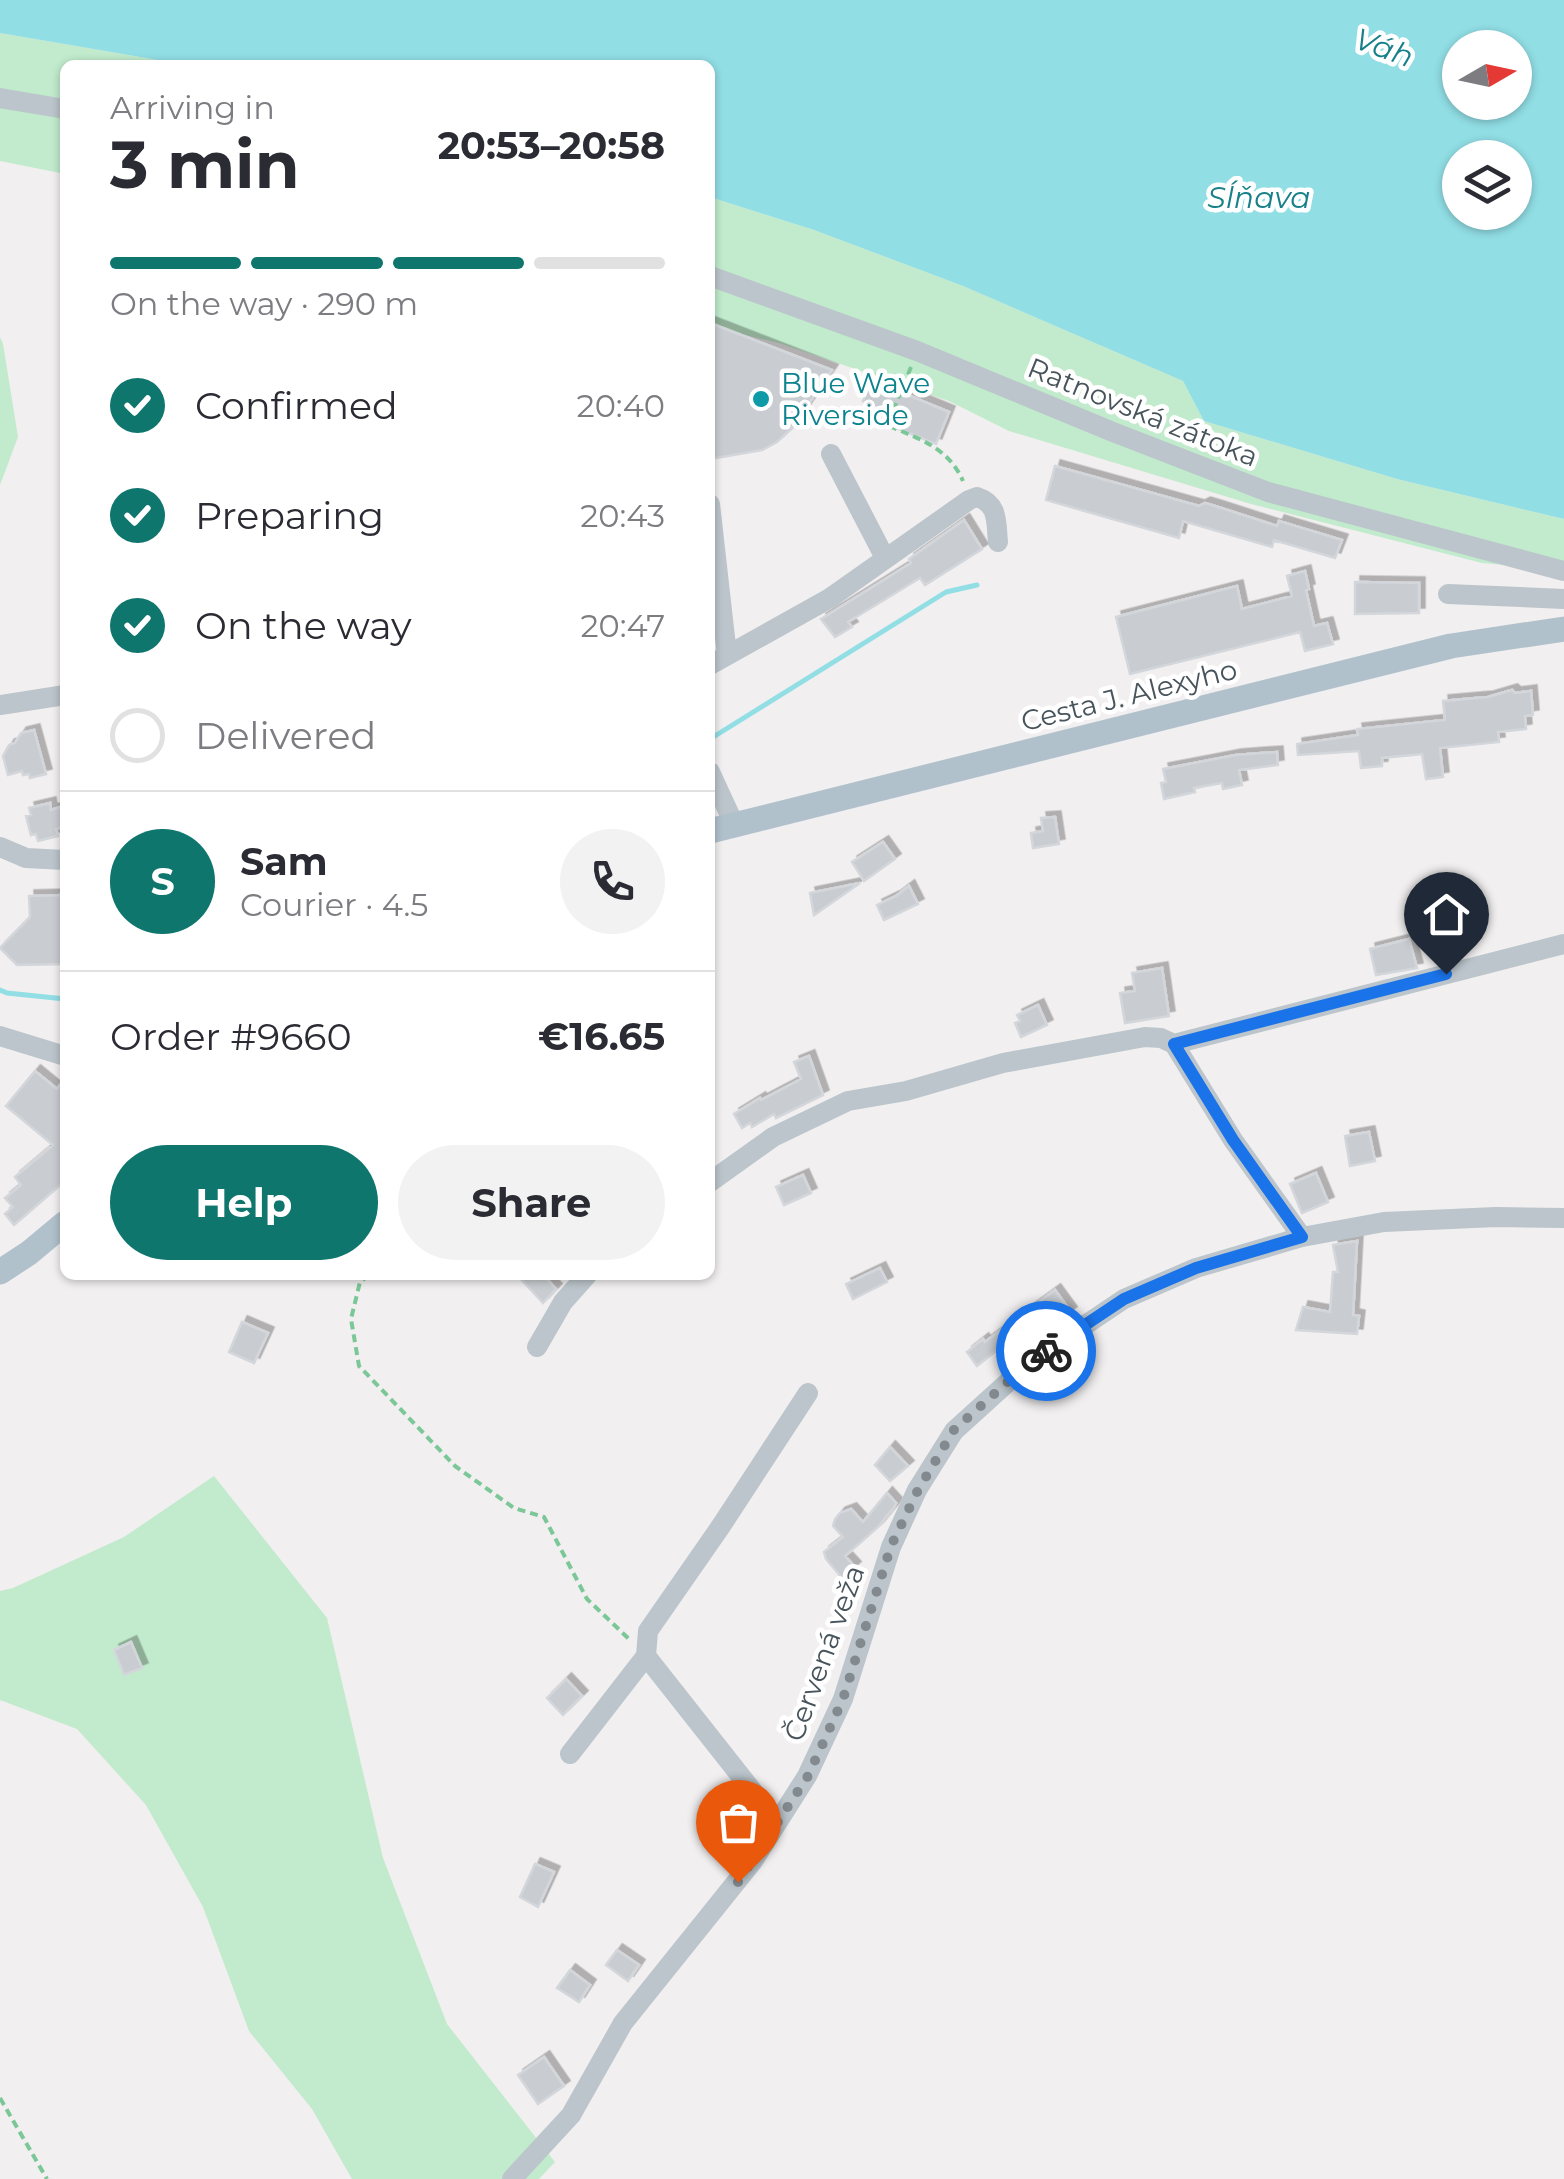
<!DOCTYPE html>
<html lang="en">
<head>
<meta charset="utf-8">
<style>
	:root { --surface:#fff; --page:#f2f2f3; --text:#2b2b33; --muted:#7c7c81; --line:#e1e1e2; --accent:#0f766e }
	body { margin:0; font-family:Montserrat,sans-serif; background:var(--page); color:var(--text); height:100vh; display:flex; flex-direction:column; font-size:38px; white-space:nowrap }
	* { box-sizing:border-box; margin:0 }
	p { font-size:32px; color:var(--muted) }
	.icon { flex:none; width:55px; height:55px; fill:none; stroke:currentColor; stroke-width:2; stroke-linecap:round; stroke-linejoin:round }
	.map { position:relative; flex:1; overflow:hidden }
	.details { position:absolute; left:60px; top:60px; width:655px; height:1220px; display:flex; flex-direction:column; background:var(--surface); border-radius:15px; box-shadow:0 2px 8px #0004 }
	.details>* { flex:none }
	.needle { width:65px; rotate:81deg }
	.tools { position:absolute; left:1442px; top:30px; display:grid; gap:20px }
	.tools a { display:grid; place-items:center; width:90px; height:90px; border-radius:50%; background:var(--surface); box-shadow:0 2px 8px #0004; font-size:50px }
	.pin { position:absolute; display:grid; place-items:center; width:85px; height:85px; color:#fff; margin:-102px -42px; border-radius:50% 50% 50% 0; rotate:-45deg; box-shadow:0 0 10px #0007 }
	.pin .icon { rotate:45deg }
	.courier { position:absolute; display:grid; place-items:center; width:100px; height:100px; margin:-50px; border:8px solid #1a73e8; border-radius:50%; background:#fff; color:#222; box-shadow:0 2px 12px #0007 }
	.head em { font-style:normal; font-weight:700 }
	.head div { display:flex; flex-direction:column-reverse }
	.head { display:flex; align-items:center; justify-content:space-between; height:170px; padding:0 50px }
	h1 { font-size:65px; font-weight:700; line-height:75px }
	.bar { display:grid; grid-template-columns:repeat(4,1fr); gap:15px 10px; align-content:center; height:120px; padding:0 50px }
	.bar i { height:12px; border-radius:8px; background:var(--line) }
	.bar .current { background:var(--accent) }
	.bar p { grid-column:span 4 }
	.line { display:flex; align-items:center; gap:25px; padding:0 50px; border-top:2px solid var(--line) }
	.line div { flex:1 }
	.round { display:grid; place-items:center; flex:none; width:105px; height:105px; border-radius:52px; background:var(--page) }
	ol { padding:0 50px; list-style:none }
	li { display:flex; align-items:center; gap:30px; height:110px }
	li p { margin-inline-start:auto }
	li .icon { padding:10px; border-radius:50%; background:var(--accent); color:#fff; stroke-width:4 }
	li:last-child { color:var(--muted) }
	li i { width:55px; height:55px; border:5px solid var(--line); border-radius:50% }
	.action { display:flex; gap:20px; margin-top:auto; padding:20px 50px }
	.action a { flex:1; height:115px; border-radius:60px; background:var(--accent); color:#fff; font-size:40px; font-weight:700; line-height:115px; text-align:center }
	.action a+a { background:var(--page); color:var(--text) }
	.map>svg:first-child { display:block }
	.green { fill:#c1ebcc }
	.water { fill:#91dee5; fill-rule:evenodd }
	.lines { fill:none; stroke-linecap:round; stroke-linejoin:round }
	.stream { stroke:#91dee5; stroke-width:5 }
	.building { fill:#c9cdd1; stroke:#d3d6da; stroke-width:2.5; filter:url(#shadow) }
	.path { stroke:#7bc798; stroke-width:4; stroke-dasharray:8 5; stroke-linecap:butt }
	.minor { stroke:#bbc5cb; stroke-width:20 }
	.major { stroke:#b1c1cb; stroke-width:25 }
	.done { stroke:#838a8f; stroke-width:10; stroke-dasharray:0 18 }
	.route { stroke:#1a73e8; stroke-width:12 }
	.culture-dot { fill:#0f9aa8; stroke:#fff; stroke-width:4 }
	.labels { text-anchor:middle; stroke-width:9; stroke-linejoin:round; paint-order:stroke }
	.culture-label { font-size:28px; fill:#0d838f; stroke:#fff; text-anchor:start }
	.street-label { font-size:28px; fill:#48545b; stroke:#fff }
	.water-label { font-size:30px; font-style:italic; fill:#178089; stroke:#fff }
</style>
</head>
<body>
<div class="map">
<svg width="1564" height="2179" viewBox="0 0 1564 2179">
	<defs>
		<filter id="shadow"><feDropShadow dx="5.5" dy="-5.5" stdDeviation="0" flood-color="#0004"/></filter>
	</defs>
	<rect width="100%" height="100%" fill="#f1efef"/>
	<path class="green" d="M 0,33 L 187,65 L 65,65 L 65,174 L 0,161 Z
		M 710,197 L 814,230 L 963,286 L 1183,381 L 1204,421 L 1397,479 L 1564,519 L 1564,570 L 1482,563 L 1251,504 L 1009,431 L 949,401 L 779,343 L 710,327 Z
		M 0,337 L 3,344 L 18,437 L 0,485 Z
		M 214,1476 L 327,1618 L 383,1858 L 447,2024 L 555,2162 L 539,2179 L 352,2179 L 312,2109 L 249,2031 L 203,1907 L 146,1805 L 77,1729 L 0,1700 L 0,1591 L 13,1588 L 124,1537 Z"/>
	<path class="water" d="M 0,0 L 1564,0 L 1564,519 L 1397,479 L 1204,421 L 1183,381 L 963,286 L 814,230 L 710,197 L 710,65 L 187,65 L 0,33 ZM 1460,48 L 1515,48 L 1515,102 L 1460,102 ZM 1460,158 L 1515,158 L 1515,212 L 1460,212 Z"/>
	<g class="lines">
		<path class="stream" d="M 710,739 L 946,592 L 977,585
			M 0,990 L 7,993 L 65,999"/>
	</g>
	<path class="building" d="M 710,323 L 832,370 L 791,429 L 777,442 L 762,450 L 710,459 Z
		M 871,380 L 949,412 L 936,444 L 891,426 L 894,416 L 863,401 Z
		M 1055,466 L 1199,506 L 1205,503 L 1215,506 L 1277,526 L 1279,521 L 1342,540 L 1335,558 L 1274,540 L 1272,547 L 1183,521 L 1179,538 L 1046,500 Z
		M 964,520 L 982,549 L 925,585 L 920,578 L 848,622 L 852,627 L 835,637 L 821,619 L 911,563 L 909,559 Z
		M 1305,571 L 1309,589 L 1306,590 L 1314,626 L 1327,623 L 1333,644 L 1305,651 L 1300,632 L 1130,674 L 1116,617 L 1237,586 L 1242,609 L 1292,596 L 1287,576 Z
		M 1355,582 L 1419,583 L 1419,613 L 1355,614 Z
		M 1512,690 L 1515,693 L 1531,691 L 1533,715 L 1525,716 L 1526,729 L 1498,732 L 1499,742 L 1440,748 L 1443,777 L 1426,779 L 1422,754 L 1382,758 L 1382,766 L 1361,768 L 1359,751 L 1298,755 L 1297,744 L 1358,735 L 1357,729 L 1445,720 L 1443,701 L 1488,697 Z
		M 34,730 L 46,774 L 30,778 L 29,774 L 23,775 L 22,771 L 8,775 L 3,756 L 9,745 L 15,743 L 21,733 Z
		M 1277,752 L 1278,765 L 1239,770 L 1242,785 L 1223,789 L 1222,783 L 1194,788 L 1195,792 L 1164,799 L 1161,783 L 1166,782 L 1163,769 L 1236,755 Z
		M 50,803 L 51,810 L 60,807 L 65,826 L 56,829 L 58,836 L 38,841 L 36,834 L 31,835 L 26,816 L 31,815 L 29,808 Z
		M 1055,817 L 1059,844 L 1033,848 L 1031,833 L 1043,831 L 1041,818 Z
		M 883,842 L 895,859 L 864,881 L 852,862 Z
		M 860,883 L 814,915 L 810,893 Z
		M 909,886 L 918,904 L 884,920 L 877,905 L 896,896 Z
		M 65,895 L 65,964 L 17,965 L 0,948 L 30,917 L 29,896 Z
		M 1409,939 L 1417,968 L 1376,975 L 1370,949 Z
		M 1162,968 L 1169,1016 L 1125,1023 L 1120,993 L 1135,991 L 1132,973 Z
		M 1038,1005 L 1047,1025 L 1021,1037 L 1015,1023 L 1020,1021 L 1017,1015 Z
		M 809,1056 L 823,1095 L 776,1118 L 774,1114 L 752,1127 L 750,1123 L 742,1128 L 734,1114 L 760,1098 L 761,1100 L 801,1079 L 794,1062 Z
		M 35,1071 L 57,1089 L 65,1079 L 65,1181 L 14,1225 L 5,1214 L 13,1207 L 5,1198 L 21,1185 L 15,1177 L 53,1145 L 6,1106 Z
		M 1369,1132 L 1375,1161 L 1350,1166 L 1345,1136 Z
		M 1316,1173 L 1328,1202 L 1302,1213 L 1290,1184 Z
		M 803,1175 L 811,1193 L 784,1205 L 776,1187 Z
		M 1357,1241 L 1353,1315 L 1359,1316 L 1357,1334 L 1296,1330 L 1303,1307 L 1330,1312 L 1333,1272 L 1338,1272 L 1333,1245 Z
		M 880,1268 L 887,1282 L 853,1299 L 846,1284 Z
		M 517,1275 L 543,1275 L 556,1289 L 543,1303 Z
		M 1055,1290 L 1071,1312 L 1052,1325 L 1050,1321 L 1013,1345 L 1010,1340 L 977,1366 L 967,1352 L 983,1339 L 985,1342 Z
		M 242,1322 L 268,1333 L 254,1363 L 229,1352 Z
		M 890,1447 L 908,1466 L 890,1481 L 875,1465 Z
		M 887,1493 L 896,1503 L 894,1507 L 878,1527 L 845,1556 L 855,1567 L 842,1578 L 826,1559 L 824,1552 L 843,1537 L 833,1526 L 835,1519 L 840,1513 L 851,1509 L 863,1522 Z
		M 131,1642 L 142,1668 L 124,1675 L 114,1650 Z
		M 566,1679 L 582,1696 L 563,1715 L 547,1698 Z
		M 535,1864 L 554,1872 L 538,1907 L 520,1897 Z
		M 617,1950 L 639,1965 L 628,1981 L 606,1965 Z
		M 570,1970 L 590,1985 L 579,2002 L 557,1988 Z
		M 544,2057 L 564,2086 L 538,2104 L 518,2075 Z"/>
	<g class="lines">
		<path class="path" d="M 911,367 L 887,425 C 919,439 948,447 963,481
			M 369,1275 L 360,1282 L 351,1319 L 359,1366 L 455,1466 L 514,1508 L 544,1517 L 587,1599 L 629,1639
			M 0,2098 L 47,2179"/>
		<path class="minor" d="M 0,98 L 65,109
			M 710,276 L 917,351 L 1113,432 L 1268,492 L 1564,571
			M 831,454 L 885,558
			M 710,504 L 727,655
			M 1448,594 L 1564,599
			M 710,665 L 830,598 L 969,500 L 977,497 C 999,504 996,523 998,542
			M 0,705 L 65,695
			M 710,772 L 734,824
			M 0,847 L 26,858 L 65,860
			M 0,1036 L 65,1056
			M 1174,1044 L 1564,944
			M 710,1182 L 773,1137 L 848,1101 L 906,1091 L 1003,1063 L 1145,1037 L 1161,1038 L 1174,1044 L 1233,1140 L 1302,1237
			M 537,1347 L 563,1302 L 587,1275
			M 646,1656 L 777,1822
			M 570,1754 L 646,1656 L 648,1631 L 721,1526 L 808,1393
			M 512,2179 L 571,2115 L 623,2023 L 753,1861 L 807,1776 L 843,1699 L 891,1547 L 917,1490 L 954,1431 L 1030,1362 L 1124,1299 L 1196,1268 L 1302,1237 L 1384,1222 L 1496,1217 L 1564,1218"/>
		<path class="major" d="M 710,831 L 1451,646 L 1564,629
			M 0,1272 L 29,1253 L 65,1223"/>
	</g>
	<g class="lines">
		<path class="done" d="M 738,1882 L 808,1776 L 843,1699 L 891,1546 L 918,1490 L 954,1430 L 1030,1362 L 1046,1351"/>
		<path class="route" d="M 1046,1351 L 1124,1299 L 1196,1268 L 1302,1237 L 1233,1140 L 1174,1044 L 1446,974"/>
	</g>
	<circle class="culture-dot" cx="761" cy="399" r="10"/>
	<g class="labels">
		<g class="culture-label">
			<text x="781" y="393">Blue Wave<tspan x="781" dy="32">Riverside</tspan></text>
		</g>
		<g class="street-label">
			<text transform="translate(1143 412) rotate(22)" y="10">Ratnovská zátoka</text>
			<text transform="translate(1129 695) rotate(-14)" y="10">Cesta J. Alexyho</text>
			<text transform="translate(824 1653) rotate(-70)" y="10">Červená veža</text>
		</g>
		<g class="water-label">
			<text transform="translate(1384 48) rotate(20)" y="10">Váh</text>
			<text x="1259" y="208">Sĺňava</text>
		</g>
	</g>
</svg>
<div class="tools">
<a><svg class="needle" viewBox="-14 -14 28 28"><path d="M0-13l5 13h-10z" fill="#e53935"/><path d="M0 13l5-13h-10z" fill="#7c7c81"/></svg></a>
<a><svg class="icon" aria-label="layers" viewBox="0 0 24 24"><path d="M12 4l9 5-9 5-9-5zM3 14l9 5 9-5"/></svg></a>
</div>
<div class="pin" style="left:738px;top:1882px;background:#ea580c"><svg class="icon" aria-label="bag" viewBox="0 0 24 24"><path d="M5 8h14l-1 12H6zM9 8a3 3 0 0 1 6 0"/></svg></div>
<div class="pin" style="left:1446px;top:974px;background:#1f2937"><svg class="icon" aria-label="home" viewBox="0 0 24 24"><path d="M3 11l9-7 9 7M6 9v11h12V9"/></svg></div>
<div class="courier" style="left:1046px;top:1351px"><svg class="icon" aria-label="bike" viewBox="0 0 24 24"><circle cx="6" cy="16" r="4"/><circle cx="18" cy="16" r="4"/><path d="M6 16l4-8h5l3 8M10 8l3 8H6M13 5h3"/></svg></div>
<section class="details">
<div class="head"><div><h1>3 min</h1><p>Arriving in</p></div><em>20:53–20:58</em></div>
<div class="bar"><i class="current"></i><i class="current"></i><i class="current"></i><i></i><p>On the way · 290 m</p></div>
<ol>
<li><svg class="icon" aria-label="check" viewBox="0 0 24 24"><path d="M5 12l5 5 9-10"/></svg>Confirmed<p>20:40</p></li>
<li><svg class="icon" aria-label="check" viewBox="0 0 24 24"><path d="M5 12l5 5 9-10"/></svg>Preparing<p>20:43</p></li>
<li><svg class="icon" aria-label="check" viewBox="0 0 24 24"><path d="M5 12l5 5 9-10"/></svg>On the way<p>20:47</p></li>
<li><i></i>Delivered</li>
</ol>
<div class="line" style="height:180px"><b class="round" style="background:var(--accent);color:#fff">S</b><div><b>Sam</b><p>Courier · 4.5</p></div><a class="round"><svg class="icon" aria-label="phone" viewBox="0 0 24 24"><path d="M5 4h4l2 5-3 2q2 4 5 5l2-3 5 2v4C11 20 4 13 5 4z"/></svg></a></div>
<div class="line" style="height:130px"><div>Order #9660</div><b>€16.65</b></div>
<div class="action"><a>Help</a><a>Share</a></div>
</section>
</div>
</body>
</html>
